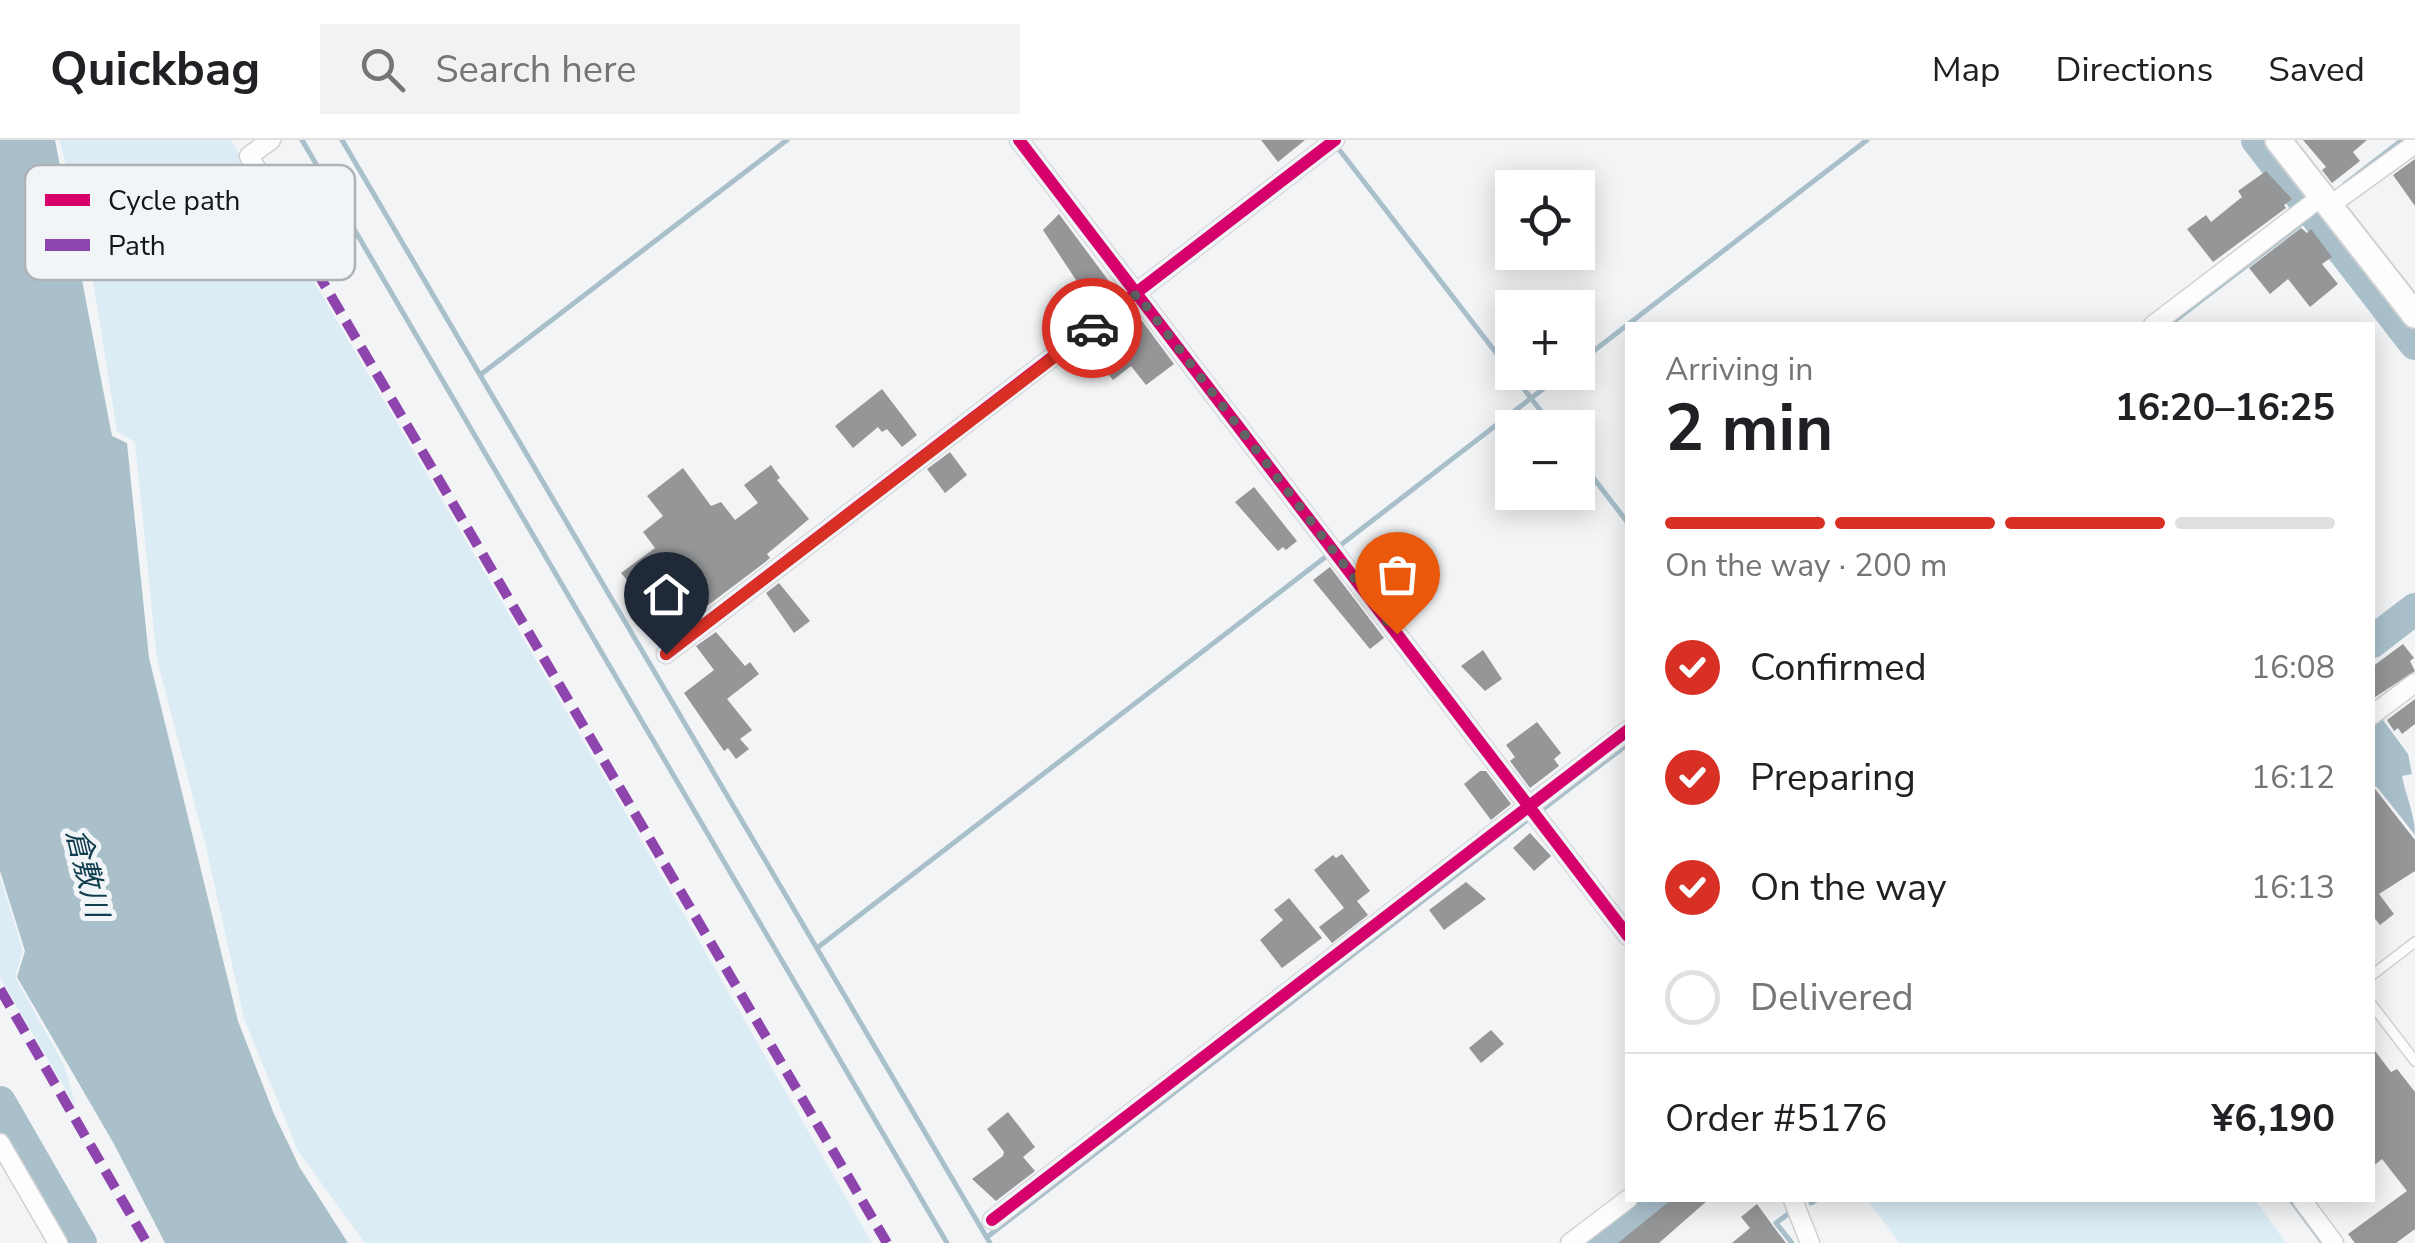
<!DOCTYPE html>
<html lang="en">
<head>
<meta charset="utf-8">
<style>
	:root { --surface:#fff; --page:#f2f2f2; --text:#202124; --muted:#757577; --line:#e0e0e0; --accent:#d93025 }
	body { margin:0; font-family:"Nunito Sans","Noto Sans JP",sans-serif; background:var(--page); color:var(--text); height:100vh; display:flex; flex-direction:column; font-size:38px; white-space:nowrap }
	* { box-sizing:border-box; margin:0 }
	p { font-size:32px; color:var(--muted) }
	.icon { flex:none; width:55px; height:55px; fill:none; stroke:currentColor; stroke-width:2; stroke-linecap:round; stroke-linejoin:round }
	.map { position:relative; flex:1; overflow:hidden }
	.details { position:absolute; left:1625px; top:182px; width:750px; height:880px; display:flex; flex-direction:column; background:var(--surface); border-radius:0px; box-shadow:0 5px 25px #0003 }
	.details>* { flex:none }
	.buttons { position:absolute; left:1495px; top:30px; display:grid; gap:20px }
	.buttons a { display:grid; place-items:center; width:100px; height:100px; border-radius:0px; background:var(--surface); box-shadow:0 5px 25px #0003; font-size:50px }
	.pin { position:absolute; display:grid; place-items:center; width:85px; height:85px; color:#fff; margin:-102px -42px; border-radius:50% 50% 50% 0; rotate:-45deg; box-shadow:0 0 10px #0007 }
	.pin .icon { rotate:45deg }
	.courier { position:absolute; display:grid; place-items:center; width:100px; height:100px; margin:-50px; border:8px solid #d93025; border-radius:50%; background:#fff; color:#222; box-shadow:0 2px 12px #0007 }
	.overview em { font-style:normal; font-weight:700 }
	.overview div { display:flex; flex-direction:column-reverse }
	.overview { display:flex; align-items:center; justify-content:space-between; height:170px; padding:0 40px }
	h1 { font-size:65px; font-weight:700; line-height:75px }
	.bar { display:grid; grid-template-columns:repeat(4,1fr); gap:15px 10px; align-content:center; height:120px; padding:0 40px }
	.bar i { height:12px; border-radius:8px; background:var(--line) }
	.bar .selected { background:var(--accent) }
	.bar p { grid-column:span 4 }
	.line { display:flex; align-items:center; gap:25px; padding:0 40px; border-top:2px solid var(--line) }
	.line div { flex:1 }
	ol { padding:0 40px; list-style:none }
	li { display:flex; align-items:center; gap:30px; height:110px }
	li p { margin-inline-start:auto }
	li .icon { padding:10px; border-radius:50%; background:var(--accent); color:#fff; stroke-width:4 }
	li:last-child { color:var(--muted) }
	li i { width:55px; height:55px; border:5px solid var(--line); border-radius:50% }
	header { display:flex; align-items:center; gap:60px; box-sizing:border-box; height:140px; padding:0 50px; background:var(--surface); border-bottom:2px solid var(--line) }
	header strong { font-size:48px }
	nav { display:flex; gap:55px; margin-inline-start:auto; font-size:35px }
	.search { width:700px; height:90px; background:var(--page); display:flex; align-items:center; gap:25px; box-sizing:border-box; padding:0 35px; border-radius:0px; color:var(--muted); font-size:38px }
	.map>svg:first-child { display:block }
	.green { fill:#dbecf5 }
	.water { fill:#a9c0cb }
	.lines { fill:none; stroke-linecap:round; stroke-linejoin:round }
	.stream { stroke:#a9c0cb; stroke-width:5 }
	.river { stroke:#a9c0cb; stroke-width:32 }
	.building { fill:#959698 }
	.lane-casing { stroke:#d0d1d3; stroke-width:12 }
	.street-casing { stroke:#d0d1d3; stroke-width:21 }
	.secondary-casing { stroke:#d0d1d3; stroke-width:29 }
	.lane { stroke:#fdfdfe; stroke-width:9 }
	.street { stroke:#fdfdfe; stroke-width:18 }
	.secondary { stroke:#fdfdfe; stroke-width:25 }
	.quiet { stroke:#8e44ad; stroke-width:10; stroke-dasharray:20 10; stroke-linecap:butt }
	.cycleway-casing { stroke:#f1f5f7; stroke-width:19 }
	.cycleway { stroke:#d6006c; stroke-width:12 }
	.done { stroke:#626364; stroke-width:10; stroke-dasharray:0 18 }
	.route { stroke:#d93025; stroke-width:12 }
	.labels { text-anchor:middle; stroke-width:10; stroke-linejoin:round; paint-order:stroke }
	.water-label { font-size:30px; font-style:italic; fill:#103e4f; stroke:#f1f5f7 }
	.key { fill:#f1f5f7; stroke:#afb2b4; stroke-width:2.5 }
	.key-label { font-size:28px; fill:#141516 }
</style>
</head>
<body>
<header>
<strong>Quickbag</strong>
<div class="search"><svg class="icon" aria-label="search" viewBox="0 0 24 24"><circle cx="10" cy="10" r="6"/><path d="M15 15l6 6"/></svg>Search here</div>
<nav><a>Map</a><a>Directions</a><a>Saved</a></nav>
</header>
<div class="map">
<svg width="2415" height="1103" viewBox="0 0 2415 1103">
	<rect width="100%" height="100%" fill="#f2f4f6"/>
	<path class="green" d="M 59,0 L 231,0 L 635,689 L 872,1103 L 365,1103 L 298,1011 L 244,878 L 206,707 L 157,520 L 135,302 L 117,291 L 86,97 Z
		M 0,737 L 23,811 L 15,837 L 64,925 L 76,967 L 0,838 Z
		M 2255,1060 L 2286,1103 L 1900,1103 L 1868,1061 Z"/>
	<path class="water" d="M 0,0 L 55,0 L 112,296 L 127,303 L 149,518 L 238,881 L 274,974 L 300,1028 L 348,1103 L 165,1103 L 114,1004 L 17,837 L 25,811 L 0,731 Z
		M 2380,576 L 2408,614 L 2412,634 L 2402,636 C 2406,657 2415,674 2415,695 L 2377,647 L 2373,646 L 2372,582 Z"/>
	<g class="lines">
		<path class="stream" d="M 302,0 L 947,1103
			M 342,0 L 990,1103
			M 1338,8 L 1554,288
			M 2345,44 L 2402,0
			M 2169,185 L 2314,74
			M 1578,223 L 1867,0
			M 480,235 L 787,0
			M 1578,318 L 1628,383
			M 1338,407 L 1565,232
			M 1539,672 L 1628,604
			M 817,808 L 1328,415
			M 2291,1060 L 2323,1103
			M 1811,1063 L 1816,1060
			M 1788,1074 L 1776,1083 L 1792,1103
			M 987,1097 L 1530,678"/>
		<path class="river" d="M 2257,0 L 2415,204
			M 2372,502 L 2415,469
			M 0,962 L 81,1103
			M 1597,1103 L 1653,1060"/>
	</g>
	<path class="building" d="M 1261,0 L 1305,0 L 1278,22 Z
		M 2303,0 L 2367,0 L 2353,12 L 2360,21 L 2332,43 L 2322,30 L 2326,27 Z
		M 2415,19 L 2415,66 L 2393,35 Z
		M 2266,31 L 2292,59 L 2284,65 L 2286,68 L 2213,122 L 2187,89 L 2206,75 L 2211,82 L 2242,57 L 2238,51 Z
		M 1059,74 L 1117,152 L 1072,186 L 1055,165 L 1080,146 L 1043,90 Z
		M 2301,88 L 2307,93 L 2311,89 L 2332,117 L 2322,124 L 2338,144 L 2310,167 L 2288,139 L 2270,154 L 2249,128 Z
		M 1134,170 L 1174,224 L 1146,245 L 1131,226 L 1113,240 L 1102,226 L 1129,203 L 1115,185 Z
		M 882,249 L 917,295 L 902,307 L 887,289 L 882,292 L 878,287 L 853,308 L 835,286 Z
		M 950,312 L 967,335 L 945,353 L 927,329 Z
		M 771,325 L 780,338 L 777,340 L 809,379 L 767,414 L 770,418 L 764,423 L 707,466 L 703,461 L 663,492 L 655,481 L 659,478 L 621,433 L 655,408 L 643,392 L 663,376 L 647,356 L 683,328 L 711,366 L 721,362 L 735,380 L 758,363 L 744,345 Z
		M 1254,347 L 1297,401 L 1286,410 L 1283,407 L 1278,411 L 1235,362 Z
		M 1330,427 L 1384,498 L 1370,509 L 1313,440 Z
		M 779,443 L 810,481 L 794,493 L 766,453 Z
		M 716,492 L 745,526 L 750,522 L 759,534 L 727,559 L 752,590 L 740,599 L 749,609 L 736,619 L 728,608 L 724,611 L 684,553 L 714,530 L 696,506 Z
		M 2403,504 L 2414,518 L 2410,521 L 2415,531 L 2372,559 L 2372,527 Z
		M 1483,510 L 1502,539 L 1485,551 L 1461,526 Z
		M 2415,559 L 2415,584 L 2402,594 L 2398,588 L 2394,591 L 2387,580 Z
		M 1537,582 L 1561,613 L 1554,619 L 1559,626 L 1530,648 L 1510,621 L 1515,617 L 1506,605 Z
		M 1480,631 L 1486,631 L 1511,664 L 1491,680 L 1464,644 Z
		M 2372,645 L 2415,700 L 2415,731 L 2379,754 L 2394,774 L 2380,785 L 2372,775 Z
		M 1530,693 L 1551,716 L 1534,731 L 1513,708 Z
		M 1342,714 L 1370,751 L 1357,761 L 1368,775 L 1332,803 L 1319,787 L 1344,768 L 1314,730 L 1333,715 L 1336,718 Z
		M 1466,742 L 1486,759 L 1444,790 L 1429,770 Z
		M 1289,758 L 1322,798 L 1282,828 L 1260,800 L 1283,780 L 1274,770 Z
		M 1491,890 L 1504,904 L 1481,923 L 1469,908 Z
		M 2372,907 L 2391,932 L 2397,929 L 2415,952 L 2415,1089 L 2396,1103 L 2355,1103 L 2348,1094 L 2407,1051 L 2382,1019 L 2372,1027 Z
		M 1008,972 L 1035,1007 L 1023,1017 L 1035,1031 L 996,1061 L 972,1039 L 1003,1016 L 1004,1012 L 987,989 Z
		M 1671,1060 L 1708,1060 L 1659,1103 L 1618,1103 Z
		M 1757,1064 L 1773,1086 L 1786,1103 L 1732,1103 L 1750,1088 L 1741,1077 Z"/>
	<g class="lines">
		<defs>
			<path id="lane" d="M 2372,835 L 2415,802
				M 2372,865 L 2415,921"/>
			<path id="street" d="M 1019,0 L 1628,796
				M 270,52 L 249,16 L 271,0
				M 2329,66 L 2415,4
				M 2153,185 L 2321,57
				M 666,514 L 1335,0
				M 2372,575 L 2415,543
				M 0,1003 L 58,1103
				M 1793,1060 L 1810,1103
				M 2302,1060 L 2334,1103
				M 992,1080 L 1628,590
				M 1570,1103 L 1628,1059"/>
			<path id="secondary" d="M 2278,0 L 2415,175"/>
		</defs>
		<use href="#lane" class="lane-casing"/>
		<use href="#street" class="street-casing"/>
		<use href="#secondary" class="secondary-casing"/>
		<use href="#lane" class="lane"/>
		<use href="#street" class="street"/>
		<use href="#secondary" class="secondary"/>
		<path class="quiet" d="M 270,52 L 887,1103
			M 0,849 L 147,1103"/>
		<defs>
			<path id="cycleway" d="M 1019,0 L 1628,796
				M 666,514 L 1335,0
				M 992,1080 L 1628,590"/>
		</defs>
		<use href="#cycleway" class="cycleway-casing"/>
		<use href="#cycleway" class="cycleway"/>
	</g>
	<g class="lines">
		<path class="done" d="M 1092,188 L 1137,154 L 1397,494"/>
		<path class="route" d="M 666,514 L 1092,188"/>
	</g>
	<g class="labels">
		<g class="water-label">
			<text transform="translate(87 733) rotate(76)" y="10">倉敷川</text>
		</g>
	</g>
	<rect x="25" y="25" width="330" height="115" rx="15" class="key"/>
	<rect x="45" y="54" width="45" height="12" fill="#d6006c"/>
	<rect x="45" y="99" width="45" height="12" fill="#8e44ad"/>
	<g class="key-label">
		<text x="108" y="70">Cycle path</text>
		<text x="108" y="115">Path</text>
	</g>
</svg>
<div class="buttons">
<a><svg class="icon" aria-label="locate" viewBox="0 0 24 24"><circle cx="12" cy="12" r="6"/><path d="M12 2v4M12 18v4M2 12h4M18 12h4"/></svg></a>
<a>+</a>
<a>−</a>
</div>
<div class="pin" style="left:1397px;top:494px;background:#ea580c"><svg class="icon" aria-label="bag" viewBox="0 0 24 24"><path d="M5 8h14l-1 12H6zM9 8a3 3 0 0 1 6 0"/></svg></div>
<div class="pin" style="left:666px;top:514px;background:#1f2937"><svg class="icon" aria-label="home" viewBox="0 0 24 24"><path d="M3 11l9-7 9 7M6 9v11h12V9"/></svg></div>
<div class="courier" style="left:1092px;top:188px"><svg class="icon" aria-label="car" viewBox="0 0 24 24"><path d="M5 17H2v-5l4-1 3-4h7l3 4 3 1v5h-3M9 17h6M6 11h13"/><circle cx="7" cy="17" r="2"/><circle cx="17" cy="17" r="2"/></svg></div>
<section class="details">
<div class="overview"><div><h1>2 min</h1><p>Arriving in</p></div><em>16:20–16:25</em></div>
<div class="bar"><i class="selected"></i><i class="selected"></i><i class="selected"></i><i></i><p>On the way · 200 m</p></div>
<ol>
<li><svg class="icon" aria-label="check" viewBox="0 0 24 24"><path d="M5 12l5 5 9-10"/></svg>Confirmed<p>16:08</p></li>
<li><svg class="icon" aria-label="check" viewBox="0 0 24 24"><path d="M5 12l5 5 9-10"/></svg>Preparing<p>16:12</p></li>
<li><svg class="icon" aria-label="check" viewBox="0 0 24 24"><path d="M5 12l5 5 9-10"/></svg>On the way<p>16:13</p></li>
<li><i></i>Delivered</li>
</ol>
<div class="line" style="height:130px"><div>Order #5176</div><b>¥6,190</b></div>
</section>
</div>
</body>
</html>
